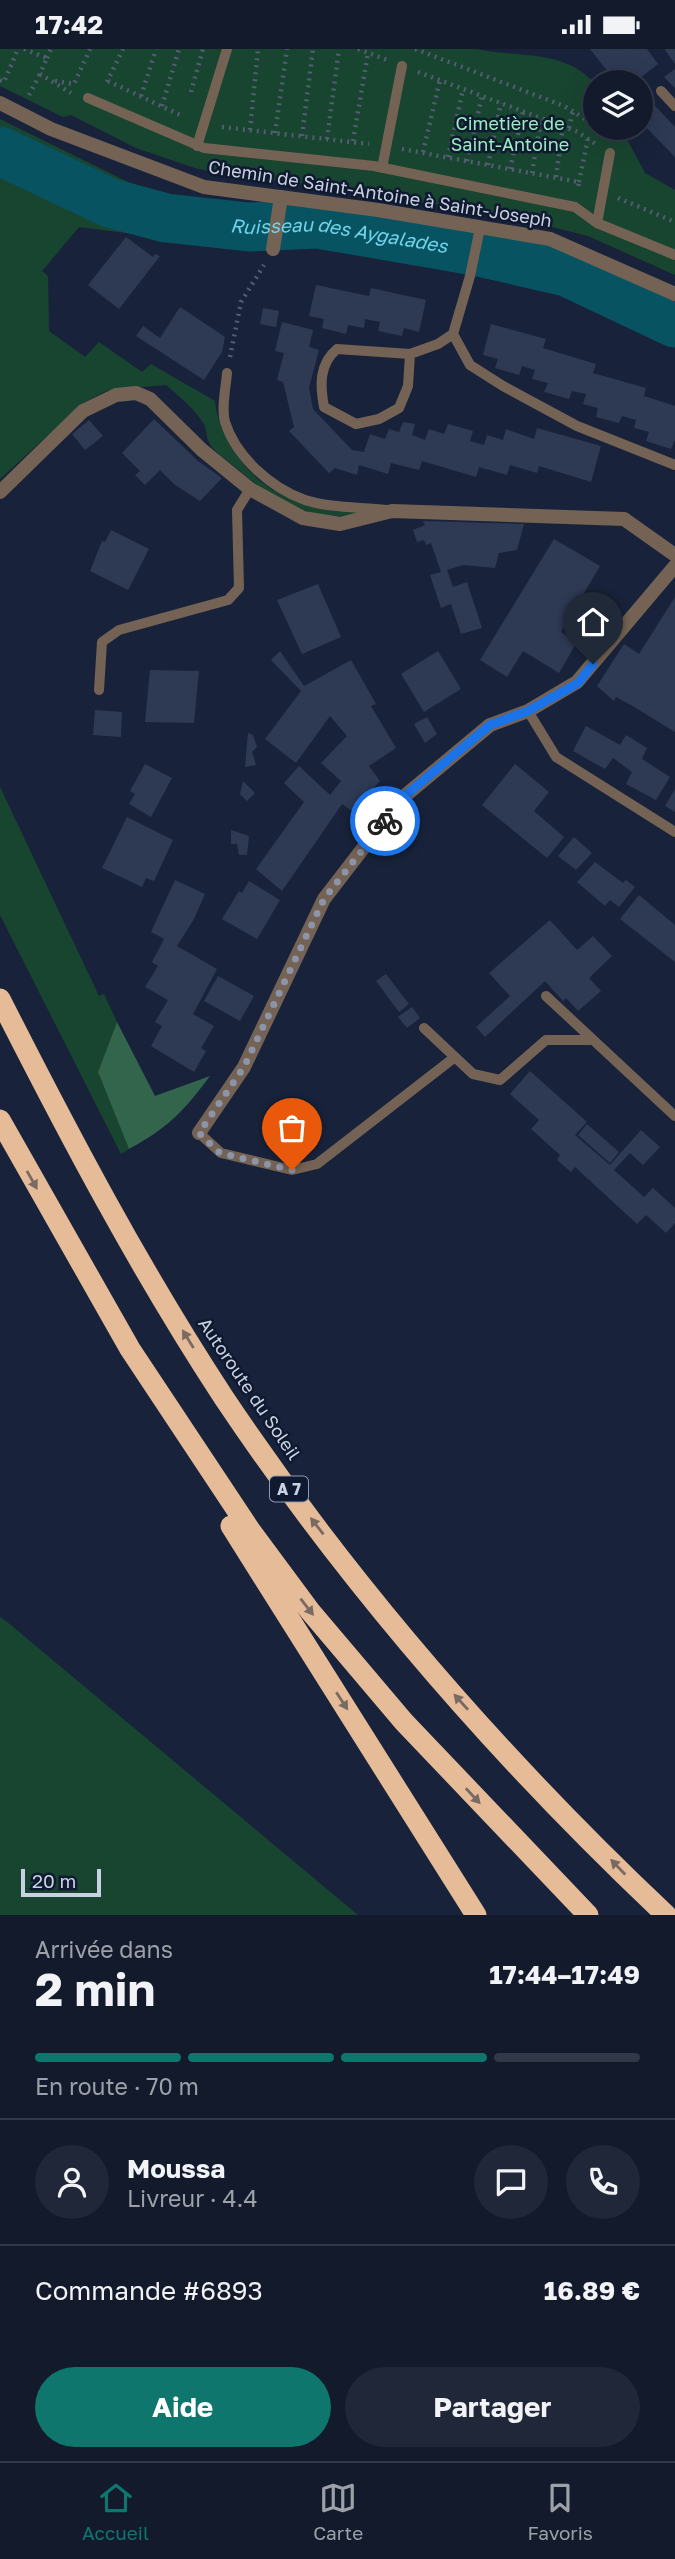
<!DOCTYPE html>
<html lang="fr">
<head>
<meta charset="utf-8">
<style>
	:root { --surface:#121a2c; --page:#1f2738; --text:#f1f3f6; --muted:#9ca1a9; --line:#313848; --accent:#0f766e }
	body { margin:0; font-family:"Golos Text",sans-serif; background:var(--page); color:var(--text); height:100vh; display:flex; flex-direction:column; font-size:26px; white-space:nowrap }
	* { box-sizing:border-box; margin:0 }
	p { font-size:23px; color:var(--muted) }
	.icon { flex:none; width:38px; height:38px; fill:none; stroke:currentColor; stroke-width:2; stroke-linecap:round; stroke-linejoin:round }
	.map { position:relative; height:1866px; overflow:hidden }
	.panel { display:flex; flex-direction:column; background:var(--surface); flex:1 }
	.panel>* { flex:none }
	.tools { position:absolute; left:583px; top:21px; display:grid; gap:14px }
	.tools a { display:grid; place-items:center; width:70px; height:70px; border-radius:50%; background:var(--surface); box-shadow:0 7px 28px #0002,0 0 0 2px var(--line); font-size:35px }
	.scale { position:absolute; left:21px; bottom:18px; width:80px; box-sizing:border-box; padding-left:7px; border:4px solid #c9d1e2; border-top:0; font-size:19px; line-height:24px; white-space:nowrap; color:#c9d1e2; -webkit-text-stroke:5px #0f1930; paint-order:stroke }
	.pin { position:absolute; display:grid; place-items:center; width:60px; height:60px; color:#fff; margin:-72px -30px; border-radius:50% 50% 50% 0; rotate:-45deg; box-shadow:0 0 7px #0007 }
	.pin .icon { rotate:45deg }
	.courier { position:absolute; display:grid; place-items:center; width:70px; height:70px; margin:-35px; border:5px solid #1a73e8; border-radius:50%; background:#fff; color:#222; box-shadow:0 2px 9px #0007 }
	.head em { font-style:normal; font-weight:700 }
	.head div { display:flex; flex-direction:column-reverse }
	.head { display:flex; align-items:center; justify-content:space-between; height:119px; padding:0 35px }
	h1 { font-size:46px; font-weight:700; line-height:52px }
	.bar { display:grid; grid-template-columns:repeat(4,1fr); gap:10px 7px; align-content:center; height:84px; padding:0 35px }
	.bar i { height:9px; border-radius:5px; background:var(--line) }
	.bar .on { background:var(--accent) }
	.bar p { grid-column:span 4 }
	.line { display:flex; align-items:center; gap:18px; padding:0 35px; border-top:2px solid var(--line) }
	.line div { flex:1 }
	.round { display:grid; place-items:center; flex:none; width:74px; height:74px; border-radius:37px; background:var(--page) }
	.cta { display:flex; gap:14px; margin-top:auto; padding:14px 35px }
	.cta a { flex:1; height:80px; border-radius:42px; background:var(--accent); color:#fff; font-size:28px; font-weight:700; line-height:80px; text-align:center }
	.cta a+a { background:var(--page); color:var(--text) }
	.status { display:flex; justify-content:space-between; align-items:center; height:49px; padding:0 35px; background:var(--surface); direction:ltr }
	.status svg { height:19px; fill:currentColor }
	.dock { display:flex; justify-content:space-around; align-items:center; height:98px; border-top:2px solid var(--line); background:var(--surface); font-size:19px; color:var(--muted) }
	.dock a { display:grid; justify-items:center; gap:4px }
	.dock .on { color:var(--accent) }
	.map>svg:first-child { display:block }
	.green { fill:#18452f }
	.forest { fill:#32654b }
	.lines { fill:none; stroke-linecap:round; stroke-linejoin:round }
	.river { stroke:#075361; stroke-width:49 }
	.building { fill:#2e3954 }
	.path { stroke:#535d72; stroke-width:4.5; stroke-dasharray:2 5; stroke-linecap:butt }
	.service { stroke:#746354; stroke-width:10 }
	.pedestrian { stroke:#746354; stroke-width:14 }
	.minor { stroke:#746354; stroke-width:14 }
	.motorway { stroke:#e6bb97; stroke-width:21 }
	.oneway { fill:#7a6a64 }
	.done { stroke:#8b94a8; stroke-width:7; stroke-dasharray:0 12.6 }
	.route { stroke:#1a73e8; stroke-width:9 }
	.labels { text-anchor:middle; stroke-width:5; stroke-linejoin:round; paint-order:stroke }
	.shield { fill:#0f1930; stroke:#919aad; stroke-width:2 }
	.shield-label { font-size:16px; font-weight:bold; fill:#c9d1e2 }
	.park-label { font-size:18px; fill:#9cecc1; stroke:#0f1930 }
	.street-label { font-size:18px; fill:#c9d1e2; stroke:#0f1930 }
	.water-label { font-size:19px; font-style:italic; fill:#6fd4ea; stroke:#0f1930 }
</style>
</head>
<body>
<div class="status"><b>17:42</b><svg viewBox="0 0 49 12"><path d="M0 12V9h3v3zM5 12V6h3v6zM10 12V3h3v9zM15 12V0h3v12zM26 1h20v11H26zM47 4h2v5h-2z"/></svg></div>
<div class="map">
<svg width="675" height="1866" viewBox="0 0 675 1866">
	<rect width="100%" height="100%" fill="#18233b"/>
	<path class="green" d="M 0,0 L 476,0 C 517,9 565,0 595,35 L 595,79 L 616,79 L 629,94 L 645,124 L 675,141 L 675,226 L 588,187 L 504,166 L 198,120 L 136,99 L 71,66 L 63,68 L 0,37 Z
		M 0,70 L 128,133 L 188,153 L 274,165 L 195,165 L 109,144 L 0,94 Z
		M 0,119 L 107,166 L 271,186 L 267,202 L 79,178 L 42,222 L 48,227 L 49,282 L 85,308 L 99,293 L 142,323 L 151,315 L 215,352 C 219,393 253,437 293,450 C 316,458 341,459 364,463 C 315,478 269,448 234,417 C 227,411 214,403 210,395 C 206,389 207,381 204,375 C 194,359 180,348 166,336 L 108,341 L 83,354 L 0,430 Z
		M 0,738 L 99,947 L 104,945 L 117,973 L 98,1023 L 129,1100 L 121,1105 L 0,866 Z
		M 0,1568 L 6,1572 L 358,1866 L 0,1866 Z"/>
	<path class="forest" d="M 117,973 L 155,1047 L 210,1027 C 183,1063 169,1078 129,1100 L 98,1023 Z"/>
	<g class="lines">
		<path class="river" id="s1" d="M 0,102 L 110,154 L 166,169 L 249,178 L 318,175 L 475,202 L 567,223 L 675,274"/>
	</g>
	<path class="building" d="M 590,0 L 647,0 L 658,15 L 635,33 L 616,33 Z
		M 666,0 L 675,0 L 675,15 L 665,1 Z
		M 675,20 L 675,39 L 664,28 Z
		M 643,44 L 675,78 L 675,108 L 640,72 Z
		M 126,188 L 153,208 L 155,205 L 160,207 L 119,260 L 88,236 Z
		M 316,236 L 369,247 L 371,239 L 426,251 L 419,283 L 404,279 L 402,287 L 378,282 L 380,273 L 365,270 L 364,279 L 348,276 L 346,285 L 322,279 L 324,270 L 309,267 Z
		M 180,258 L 225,288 L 222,303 L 204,331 L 136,287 L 143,277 L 160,289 Z
		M 263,259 L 279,262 L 276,278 L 260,275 Z
		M 282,273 L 313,281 L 309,298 L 319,301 L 309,339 L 313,360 L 352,401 L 364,403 L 370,385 L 385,390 L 389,380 L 399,383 L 403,373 L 415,375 L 412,386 L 425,391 L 429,380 L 444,385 L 448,375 L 473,382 L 470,392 L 484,396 L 487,386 L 503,391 L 506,380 L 534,390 L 537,379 L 601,397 L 591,433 L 539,417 L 537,424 L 510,416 L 507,426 L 479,418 L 476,428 L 422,412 L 419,421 L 391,414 L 388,425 L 359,416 L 357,426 L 335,419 L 329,424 L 289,382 L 294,378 L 283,333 L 277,331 L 284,304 L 275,302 Z
		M 491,275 L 546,290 L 543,299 L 596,315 L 593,324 L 646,339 L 644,347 L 675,357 L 675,391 L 671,400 L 646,392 L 649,383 L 634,379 L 636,371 L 622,367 L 619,374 L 596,368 L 598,359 L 583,355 L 586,345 L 572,342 L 569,350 L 544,343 L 548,334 L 532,330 L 535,321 L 522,317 L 519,326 L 495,319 L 498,310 L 483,306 Z
		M 154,370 L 198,412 L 222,429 L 200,452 L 175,436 L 160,421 L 145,436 L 135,426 L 140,422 L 122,404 Z
		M 89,371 L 103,387 L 85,401 L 72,385 Z
		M 423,472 L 524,475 L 517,501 L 499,504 L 495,519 L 463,516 L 447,521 L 453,538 L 467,533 L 482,579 L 461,585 L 451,555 L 441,559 L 430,526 L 441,523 L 431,494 L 426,496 L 424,491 L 417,493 L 413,481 L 425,476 Z
		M 111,481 L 149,500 L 128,541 L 90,522 L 102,492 L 105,493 Z
		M 554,490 L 600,517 L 561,583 L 577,593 L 559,624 L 523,602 L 507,628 L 480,611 Z
		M 318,535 L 341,588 L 302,605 L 277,551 Z
		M 675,548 L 675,683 L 631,656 L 616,648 L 614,652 L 597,637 L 624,595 L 639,605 Z
		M 280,602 L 304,637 L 351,611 L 376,655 L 371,657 L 396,699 L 369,717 L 380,732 L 352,762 L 342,755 L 282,842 L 256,820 L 304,753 L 284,734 L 299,717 L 330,746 L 341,732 L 321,714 L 347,687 L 330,667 L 296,714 L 265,690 L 301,642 L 271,611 Z
		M 438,602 L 461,640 L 424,663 L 401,625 Z
		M 150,621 L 199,622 L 194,674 L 145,673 Z
		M 95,661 L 122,663 L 121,688 L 93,686 Z
		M 427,668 L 437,685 L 425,694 L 414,675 Z
		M 586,677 L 620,696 L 626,686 L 647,699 L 642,710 L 670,728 L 656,751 L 626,735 L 632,723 L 613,709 L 605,720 L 573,702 Z
		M 248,684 L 253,686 L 257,698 L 252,703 L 256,716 L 245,718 Z
		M 145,715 L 172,729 L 151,768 L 129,755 L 135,745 L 130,742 Z
		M 515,715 L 549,743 L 534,762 L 564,788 L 547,809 L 482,756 Z
		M 243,732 L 255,744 L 247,752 L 240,745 Z
		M 675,740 L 675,763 L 665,757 Z
		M 127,768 L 173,791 L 154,832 L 146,829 L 142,838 L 102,819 Z
		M 231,781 L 249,787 L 247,806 L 239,806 L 237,795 L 231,795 Z
		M 574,788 L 592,804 L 576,821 L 558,807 Z
		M 595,813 L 623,834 L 626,831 L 635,838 L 619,858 L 610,851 L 605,857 L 577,833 Z
		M 175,831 L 205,845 L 194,870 L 177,897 L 217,920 L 193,965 L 214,977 L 201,999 L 206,1002 L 194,1023 L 151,997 L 162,977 L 155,973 L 168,951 L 145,938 L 158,917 L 152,913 L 164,890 L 151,883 Z
		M 249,832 L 280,851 L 257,890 L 222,870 L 239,842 L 242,844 Z
		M 639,846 L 675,876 L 675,913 L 620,870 Z
		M 550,871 L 577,901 L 593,887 L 612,907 L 589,929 L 601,942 L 578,962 L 566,949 L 563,952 L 545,932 L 485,988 L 476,978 L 510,947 L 489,924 Z
		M 386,925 L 409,955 L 399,963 L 376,932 Z
		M 218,927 L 254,947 L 240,972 L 204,952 Z
		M 412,958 L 420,969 L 407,979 L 398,968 Z
		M 530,1022 L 587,1073 L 575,1086 L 610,1116 L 641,1081 L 660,1098 L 643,1116 L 630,1104 L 614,1121 L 644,1148 L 653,1139 L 675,1159 L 675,1174 L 666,1184 L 646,1166 L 637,1175 L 575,1118 L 571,1123 L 557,1111 L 560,1106 L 531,1080 L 539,1071 L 510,1045 Z
		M 587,1075 L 619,1103 L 610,1114 L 578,1086 Z"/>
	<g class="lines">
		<path class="path" d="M 24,0 L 47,9 L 40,25 L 71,44
			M 358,0 L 387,11
			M 415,0 L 564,57 L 595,76
			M 47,9 L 51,0
			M 418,23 L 578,83 L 597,96
			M 0,31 L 4,33 L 18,0
			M 55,32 L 74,35 L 90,0
			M 108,32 L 180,66
			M 107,33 L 123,0
			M 191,43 L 203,0
			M 29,46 L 40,25
			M 141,47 L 156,0
			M 162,57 L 179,0
			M 222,78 L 369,95
			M 569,79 L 573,62
			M 599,79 L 608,87
			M 250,81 L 258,0
			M 275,84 L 287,0
			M 302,87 L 313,0
			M 327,90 L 339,0
			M 353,92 L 368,4
			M 402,100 L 579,133 L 578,140
			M 423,103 L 440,31
			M 448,108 L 463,40
			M 467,112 L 482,47
			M 488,116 L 501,54
			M 510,120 L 523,63
			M 532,124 L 541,70
			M 556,128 L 563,77
			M 579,133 L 588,89
			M 618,149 L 675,173
			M 230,308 L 241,253 L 264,216"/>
		<path class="service" d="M 661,42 L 675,57
			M 88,49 L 204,99 L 374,117 L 575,158 L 597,174 L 675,206
			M 197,97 L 227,0
			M 382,119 L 402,17
			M 597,174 L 610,104
			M 453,285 L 470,316 L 503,337 L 577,377 L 675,416
			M 410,305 L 408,337 L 399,359 L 379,370 L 356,375 L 324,358 C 320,336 319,315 337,300 L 410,305 L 438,295 L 453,285 L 470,227 L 480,179
			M 227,324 C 226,338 221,359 225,373 C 236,408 271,439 305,451 C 329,459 361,458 386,461
			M 99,641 L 102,593 L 119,581 L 228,551 L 239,539 L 237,461 L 250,440
			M 528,662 L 556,708 L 675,783
			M 546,947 L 675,1067
			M 424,979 L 473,1025 L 500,1031 L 546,991 L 593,991
			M 199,1084 L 221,1104 L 292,1121 L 317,1115 L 455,1008"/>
		<path class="pedestrian" d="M 273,200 L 281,148"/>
		<path class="minor" d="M 0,54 L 51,80 L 204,138 L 378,161 L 550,190 L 675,245
			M 0,443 L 83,362 L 116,346 L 136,344 L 150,350 L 202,401 L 250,440 L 303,469 L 340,475 L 392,462 L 624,470 L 675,506
			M 199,1084 L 244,1018 L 324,850 L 401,750 L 490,676 L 528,662 L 577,633 L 675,517"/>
		<path class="motorway" d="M 0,950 C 69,1086 140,1221 224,1349 C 350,1537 502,1711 666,1866
			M 0,1071 L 130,1300 L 250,1481 L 310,1562 L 404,1673 L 588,1866
			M 231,1477 L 476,1866"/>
	</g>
	<defs><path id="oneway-solid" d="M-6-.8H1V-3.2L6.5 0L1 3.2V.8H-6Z" transform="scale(1.75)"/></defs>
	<g class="oneway">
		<use href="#oneway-solid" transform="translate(32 1131) rotate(61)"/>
		<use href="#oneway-solid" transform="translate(188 1290) rotate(-122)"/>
		<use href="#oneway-solid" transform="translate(317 1477) rotate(-128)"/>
		<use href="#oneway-solid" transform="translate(307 1558) rotate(52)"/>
		<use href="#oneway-solid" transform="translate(342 1652) rotate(57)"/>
		<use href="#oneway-solid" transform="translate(461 1653) rotate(-132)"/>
		<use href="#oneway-solid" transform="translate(473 1747) rotate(47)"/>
		<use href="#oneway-solid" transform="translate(618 1818) rotate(-134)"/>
	</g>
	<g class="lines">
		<path class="done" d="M 292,1121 L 220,1104 L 199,1084 L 244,1018 L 324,850 L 385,772"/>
		<path class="route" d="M 385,772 L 401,750 L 490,676 L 528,662 L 578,634 L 593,615"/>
	</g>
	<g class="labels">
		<rect class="shield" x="270" y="1427.5" width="38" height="25" rx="5"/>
		<g class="shield-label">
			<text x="289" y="1446">A 7</text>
		</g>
		<g class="park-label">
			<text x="510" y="81">Cimetière de<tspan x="510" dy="21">Saint-Antoine</tspan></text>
		</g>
		<g class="street-label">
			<text transform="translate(380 145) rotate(9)" y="6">Chemin de Saint-Antoine à Saint-Joseph</text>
			<text transform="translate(249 1340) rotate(56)" y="6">Autoroute du Soleil</text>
		</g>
		<g class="water-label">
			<text dy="7" stroke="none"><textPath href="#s1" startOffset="354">Ruisseau des Aygalades</textPath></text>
		</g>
	</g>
</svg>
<div class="tools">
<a><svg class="icon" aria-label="layers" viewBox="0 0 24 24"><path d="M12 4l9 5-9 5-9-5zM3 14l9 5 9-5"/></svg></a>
</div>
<div class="scale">20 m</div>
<div class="pin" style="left:292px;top:1121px;background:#ea580c"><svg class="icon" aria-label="bag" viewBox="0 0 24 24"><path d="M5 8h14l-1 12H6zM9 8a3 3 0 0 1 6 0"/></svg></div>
<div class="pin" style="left:593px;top:615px;background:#1f2937"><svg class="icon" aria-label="home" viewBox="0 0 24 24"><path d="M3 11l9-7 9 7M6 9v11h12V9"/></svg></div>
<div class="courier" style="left:385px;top:772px"><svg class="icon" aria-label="bike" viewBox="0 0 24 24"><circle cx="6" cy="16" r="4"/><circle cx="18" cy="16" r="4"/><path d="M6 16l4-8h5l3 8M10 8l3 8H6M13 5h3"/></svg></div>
</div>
<section class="panel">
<div class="head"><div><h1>2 min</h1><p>Arrivée dans</p></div><em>17:44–17:49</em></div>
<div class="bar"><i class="on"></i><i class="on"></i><i class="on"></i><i></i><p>En route · 70 m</p></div>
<div class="line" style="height:126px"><a class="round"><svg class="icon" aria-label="person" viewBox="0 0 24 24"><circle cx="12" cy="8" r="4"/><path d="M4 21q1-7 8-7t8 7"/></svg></a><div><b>Moussa</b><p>Livreur · 4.4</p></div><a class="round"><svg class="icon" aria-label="chat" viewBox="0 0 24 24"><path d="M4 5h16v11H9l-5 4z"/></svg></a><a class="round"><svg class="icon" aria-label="phone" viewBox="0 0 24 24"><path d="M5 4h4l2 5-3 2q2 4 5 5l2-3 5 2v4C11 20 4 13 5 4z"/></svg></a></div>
<div class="line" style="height:91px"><div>Commande #6893</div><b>16.89 €</b></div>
<div class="cta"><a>Aide</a><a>Partager</a></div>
</section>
<nav class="dock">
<a class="on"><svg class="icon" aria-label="home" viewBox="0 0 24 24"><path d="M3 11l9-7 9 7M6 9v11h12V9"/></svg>Accueil</a>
<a><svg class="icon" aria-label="map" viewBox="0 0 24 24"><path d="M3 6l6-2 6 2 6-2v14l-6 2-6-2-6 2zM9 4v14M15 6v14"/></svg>Carte</a>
<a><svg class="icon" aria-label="saved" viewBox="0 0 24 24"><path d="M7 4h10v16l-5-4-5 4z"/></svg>Favoris</a>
</nav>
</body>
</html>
